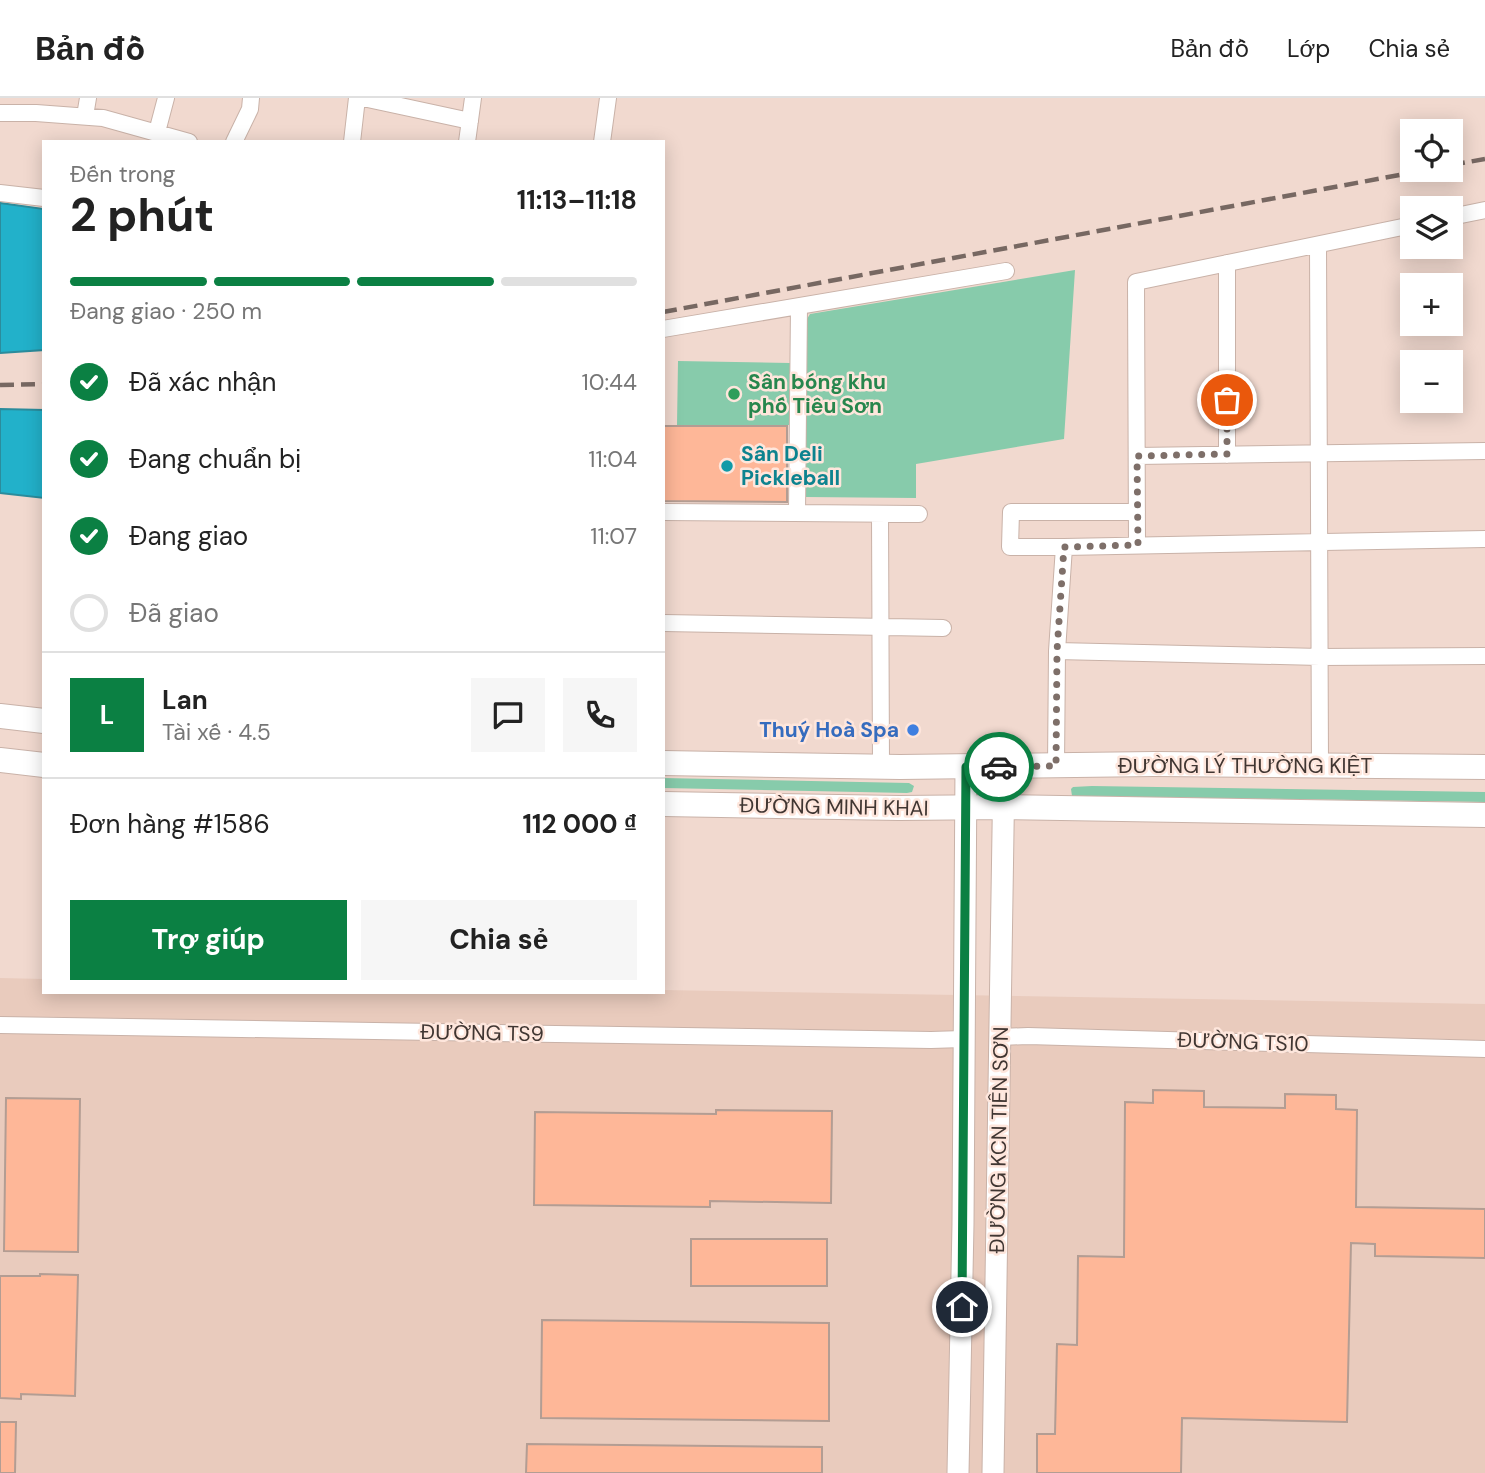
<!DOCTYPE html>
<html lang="vi">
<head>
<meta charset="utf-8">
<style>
	:root { --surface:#fff; --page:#f6f6f6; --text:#222; --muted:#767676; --line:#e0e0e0; --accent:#0b8043 }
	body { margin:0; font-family:"DM Sans",sans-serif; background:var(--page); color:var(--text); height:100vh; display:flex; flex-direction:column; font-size:26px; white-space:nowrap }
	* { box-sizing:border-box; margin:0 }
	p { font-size:23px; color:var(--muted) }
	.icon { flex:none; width:38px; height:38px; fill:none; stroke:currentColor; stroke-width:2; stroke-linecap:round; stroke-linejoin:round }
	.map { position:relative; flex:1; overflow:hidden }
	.drawer { position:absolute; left:42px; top:42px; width:623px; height:854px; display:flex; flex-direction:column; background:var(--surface); border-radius:0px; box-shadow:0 4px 18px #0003 }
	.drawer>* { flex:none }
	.fabs { position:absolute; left:1400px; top:21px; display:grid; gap:14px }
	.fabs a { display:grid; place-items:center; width:63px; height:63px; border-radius:0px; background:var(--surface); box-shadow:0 4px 18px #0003; font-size:35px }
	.pin { position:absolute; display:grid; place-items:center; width:60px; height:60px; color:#fff; margin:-30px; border:4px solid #fff; border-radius:50%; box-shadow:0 2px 7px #0007 }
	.courier { position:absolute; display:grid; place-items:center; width:70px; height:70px; margin:-35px; border:5px solid #0b8043; border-radius:50%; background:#fff; color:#222; box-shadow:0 2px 9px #0007 }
	.head em { font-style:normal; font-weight:700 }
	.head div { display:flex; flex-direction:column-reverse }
	.head { display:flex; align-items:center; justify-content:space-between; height:119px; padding:0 28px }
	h1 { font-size:46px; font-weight:700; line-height:52px }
	.bar { display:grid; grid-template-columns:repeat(4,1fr); gap:10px 7px; align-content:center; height:84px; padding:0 28px }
	.bar i { height:9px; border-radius:5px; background:var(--line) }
	.bar .selected { background:var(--accent) }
	.bar p { grid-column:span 4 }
	.line { display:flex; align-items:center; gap:18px; padding:0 28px; border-top:2px solid var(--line) }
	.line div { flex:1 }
	.round { display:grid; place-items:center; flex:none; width:74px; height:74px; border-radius:0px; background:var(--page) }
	ol { padding:0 28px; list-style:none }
	li { display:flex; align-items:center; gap:21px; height:77px }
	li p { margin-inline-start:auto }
	li .icon { padding:7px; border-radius:50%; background:var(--accent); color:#fff; stroke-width:4 }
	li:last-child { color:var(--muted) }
	li i { width:38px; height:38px; border:4px solid var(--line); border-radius:50% }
	.primary-button { display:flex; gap:14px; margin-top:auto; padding:14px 28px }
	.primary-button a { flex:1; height:80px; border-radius:0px; background:var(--accent); color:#fff; font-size:28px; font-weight:700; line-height:80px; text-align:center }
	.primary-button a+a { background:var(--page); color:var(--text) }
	header { display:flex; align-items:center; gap:42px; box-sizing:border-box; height:98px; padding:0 35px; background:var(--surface); border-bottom:2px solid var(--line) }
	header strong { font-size:33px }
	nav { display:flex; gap:38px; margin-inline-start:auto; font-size:24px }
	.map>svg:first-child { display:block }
	.built { fill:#e9cbbd }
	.green { fill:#87cbab }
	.water { fill:#22b1ca; stroke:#2b8c9c; stroke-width:2 }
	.building { fill:#feb798; stroke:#b39d93; stroke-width:2 }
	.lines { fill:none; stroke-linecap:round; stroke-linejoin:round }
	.minor-casing { stroke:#c9b2a8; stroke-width:18 }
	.secondary-casing { stroke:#c9b2a8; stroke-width:23 }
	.primary-casing { stroke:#c9b2a8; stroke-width:26 }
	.minor { stroke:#fff; stroke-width:16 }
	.secondary { stroke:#fff; stroke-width:21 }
	.primary { stroke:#fff; stroke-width:24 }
	.rail { stroke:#776862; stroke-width:4.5; stroke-dasharray:14 7; stroke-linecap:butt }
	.done { stroke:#7e6f69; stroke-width:7; stroke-dasharray:0 12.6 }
	.route { stroke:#0b8043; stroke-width:9 }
	.leisure-dot { fill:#2e9e5b; stroke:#fee6dc; stroke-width:2.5 }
	.culture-dot { fill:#0f9aa8; stroke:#fee6dc; stroke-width:2.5 }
	.shop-dot { fill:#3f7fe0; stroke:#fee6dc; stroke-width:2.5 }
	.labels { text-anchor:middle; stroke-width:5; stroke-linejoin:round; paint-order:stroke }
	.leisure-label { font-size:21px; font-weight:bold; fill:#27864d; stroke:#fee6dc; text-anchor:start }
	.culture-label { font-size:21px; font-weight:bold; fill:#0d838f; stroke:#fee6dc; text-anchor:start }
	.shop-label { font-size:21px; font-weight:bold; fill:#366cbe; stroke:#fee6dc; text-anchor:end }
	.street-label { font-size:21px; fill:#403632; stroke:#fee6dc }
</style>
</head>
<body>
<header>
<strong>Bản đồ</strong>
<nav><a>Bản đồ</a><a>Lớp</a><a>Chia sẻ</a></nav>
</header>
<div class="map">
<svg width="1485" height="1375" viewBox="0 0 1485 1375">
	<rect width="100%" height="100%" fill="#f1d9cf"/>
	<path class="built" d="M 0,880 L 44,881 L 44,894 L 663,894 L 663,892 L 1485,906 L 1485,1375 L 0,1375 Z"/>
	<path class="green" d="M 1075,172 L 1064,341 L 916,366 L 916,400 L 806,399 L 803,393 L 807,221 L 810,216 Z
		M 678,263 L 790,265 L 789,327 L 677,327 Z
		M 663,680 L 909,685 L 914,688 L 912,694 L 907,695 L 663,690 Z
		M 1092,688 L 1485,694 L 1485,704 L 1075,698 L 1072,698 L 1071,691 L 1073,689 Z"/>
	<path class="water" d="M 0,105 L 44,111 L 44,252 L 0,255 Z
		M 0,311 L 44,312 L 44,400 L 0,395 Z"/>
	<path class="building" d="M 663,328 L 787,328 L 787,404 L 663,403 Z
		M 1153,992 L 1204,993 L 1204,1009 L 1285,1010 L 1285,996 L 1336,997 L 1336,1011 L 1357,1012 L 1356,1109 L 1485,1111 L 1485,1160 L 1375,1158 L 1375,1146 L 1351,1145 L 1347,1324 L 1182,1320 L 1181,1375 L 1037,1375 L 1037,1336 L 1055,1336 L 1057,1246 L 1077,1247 L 1078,1158 L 1124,1159 L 1125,1004 L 1153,1005 Z
		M 6,1000 L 80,1001 L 78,1154 L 4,1153 Z
		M 716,1012 L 832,1013 L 831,1105 L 710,1103 L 710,1109 L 534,1107 L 535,1014 L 716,1016 Z
		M 691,1141 L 827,1141 L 827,1188 L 691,1188 Z
		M 40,1176 L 78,1177 L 75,1298 L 21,1296 L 21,1301 L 0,1300 L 0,1178 L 40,1178 Z
		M 542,1222 L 829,1225 L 829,1323 L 541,1320 Z
		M 0,1324 L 16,1324 L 15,1375 L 0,1375 Z
		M 527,1346 L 822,1349 L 822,1375 L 526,1375 Z"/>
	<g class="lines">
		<defs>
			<path id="minor" d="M 363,0 L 470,23
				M 0,15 L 36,15 L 103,20 L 189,44
				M 85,18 L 88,0
				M 157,34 L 166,0
				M 234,44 L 250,11 L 251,0
				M 352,44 L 357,0
				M 467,44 L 473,0
				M 602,44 L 608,0
				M 0,95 L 44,100
				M 1451,119 L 1485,112
				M 1318,147 L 1320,667
				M 663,231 L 1006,173
				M 1227,357 L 1227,165
				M 1137,358 L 1485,353
				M 663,414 L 919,416
				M 797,415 L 799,208
				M 880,416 L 881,669
				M 1137,447 L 1136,184 L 1412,127
				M 1064,449 L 1010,449 L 1011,414 L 1137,414
				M 663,525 L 943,530
				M 1057,553 L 1320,559 L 1485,558
				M 1056,668 L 1057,553 L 1064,449 L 1485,441
				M 0,927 L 931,942 L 963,941
				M 1000,939 L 1028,938 L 1485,951"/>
			<path id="secondary" d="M 958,1375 L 963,1126 L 966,669
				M 993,1375 L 1004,669"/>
			<path id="primary" d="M 0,618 L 44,623
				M 0,662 L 44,667
				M 663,665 L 900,669 L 1154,666 L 1485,669
				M 663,706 L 899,710 L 1005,709 L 1485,717"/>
		</defs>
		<use href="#minor" class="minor-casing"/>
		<use href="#secondary" class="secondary-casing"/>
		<use href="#primary" class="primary-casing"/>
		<use href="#minor" class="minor"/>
		<use href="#secondary" class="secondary"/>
		<use href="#primary" class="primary"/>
		<path class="rail" d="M 1451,67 L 1485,61
			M 663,214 L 1426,72
			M 0,287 L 44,286"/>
	</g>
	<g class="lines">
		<path class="done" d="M 999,669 L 1056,668 L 1057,553 L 1064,449 L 1138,447 L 1137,358 L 1227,356 L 1227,302"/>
		<path class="route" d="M 962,1209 L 966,669 L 999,669"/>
	</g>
	<circle class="leisure-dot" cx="734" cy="296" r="7"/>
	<circle class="culture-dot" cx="727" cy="368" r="7"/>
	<circle class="shop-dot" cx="913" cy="632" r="7"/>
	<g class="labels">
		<g class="leisure-label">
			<text x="748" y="291">Sân bóng khu<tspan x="748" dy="24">phố Tiêu Sơn</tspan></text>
		</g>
		<g class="culture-label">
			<text x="741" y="363">Sân Deli<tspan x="741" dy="24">Pickleball</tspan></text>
		</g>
		<g class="shop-label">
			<text x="899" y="639">Thuý Hoà Spa</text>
		</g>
		<g class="street-label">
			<text x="1245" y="675">ĐƯỜNG LÝ THƯỜNG KIỆT</text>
			<text transform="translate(834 709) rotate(1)" y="7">ĐƯỜNG MINH KHAI</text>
			<text transform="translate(482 935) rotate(1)" y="7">ĐƯỜNG TS9</text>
			<text transform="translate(1243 944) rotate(2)" y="7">ĐƯỜNG TS10</text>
			<text transform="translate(999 1042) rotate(-89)" y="7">ĐƯỜNG KCN TIÊN SƠN</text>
		</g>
	</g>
</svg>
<div class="fabs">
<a><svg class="icon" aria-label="locate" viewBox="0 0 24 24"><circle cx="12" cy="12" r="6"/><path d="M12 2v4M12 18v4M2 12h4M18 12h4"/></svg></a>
<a><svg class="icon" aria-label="layers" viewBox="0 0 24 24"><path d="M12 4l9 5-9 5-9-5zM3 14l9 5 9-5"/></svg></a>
<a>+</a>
<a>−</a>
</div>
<div class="pin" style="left:1227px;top:302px;background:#ea580c"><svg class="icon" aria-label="bag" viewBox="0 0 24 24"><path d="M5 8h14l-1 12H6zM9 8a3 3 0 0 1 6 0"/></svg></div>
<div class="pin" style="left:962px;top:1209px;background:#1f2937"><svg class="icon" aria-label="home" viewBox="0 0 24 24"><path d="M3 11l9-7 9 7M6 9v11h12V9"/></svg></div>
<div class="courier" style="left:999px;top:669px"><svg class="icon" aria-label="car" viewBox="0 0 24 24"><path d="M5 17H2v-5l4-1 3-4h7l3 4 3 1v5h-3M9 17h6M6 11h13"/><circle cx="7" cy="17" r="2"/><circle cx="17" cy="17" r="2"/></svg></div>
<section class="drawer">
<div class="head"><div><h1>2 phút</h1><p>Đến trong</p></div><em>11:13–11:18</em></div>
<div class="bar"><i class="selected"></i><i class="selected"></i><i class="selected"></i><i></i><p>Đang giao · 250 m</p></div>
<ol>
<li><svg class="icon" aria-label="check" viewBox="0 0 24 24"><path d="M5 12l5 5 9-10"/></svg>Đã xác nhận<p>10:44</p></li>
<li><svg class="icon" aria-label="check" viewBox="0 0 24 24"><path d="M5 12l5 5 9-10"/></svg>Đang chuẩn bị<p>11:04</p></li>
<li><svg class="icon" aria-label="check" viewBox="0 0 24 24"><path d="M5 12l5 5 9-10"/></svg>Đang giao<p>11:07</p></li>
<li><i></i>Đã giao</li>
</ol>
<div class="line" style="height:126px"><b class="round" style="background:var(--accent);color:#fff">L</b><div><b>Lan</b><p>Tài xế · 4.5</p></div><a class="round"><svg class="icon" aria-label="chat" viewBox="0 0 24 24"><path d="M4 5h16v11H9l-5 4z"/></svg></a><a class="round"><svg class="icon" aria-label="phone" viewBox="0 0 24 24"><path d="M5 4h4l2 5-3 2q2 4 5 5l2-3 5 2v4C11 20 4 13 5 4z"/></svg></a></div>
<div class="line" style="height:91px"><div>Đơn hàng #1586</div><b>112 000 ₫</b></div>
<div class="primary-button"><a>Trợ giúp</a><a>Chia sẻ</a></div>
</section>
</div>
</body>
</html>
